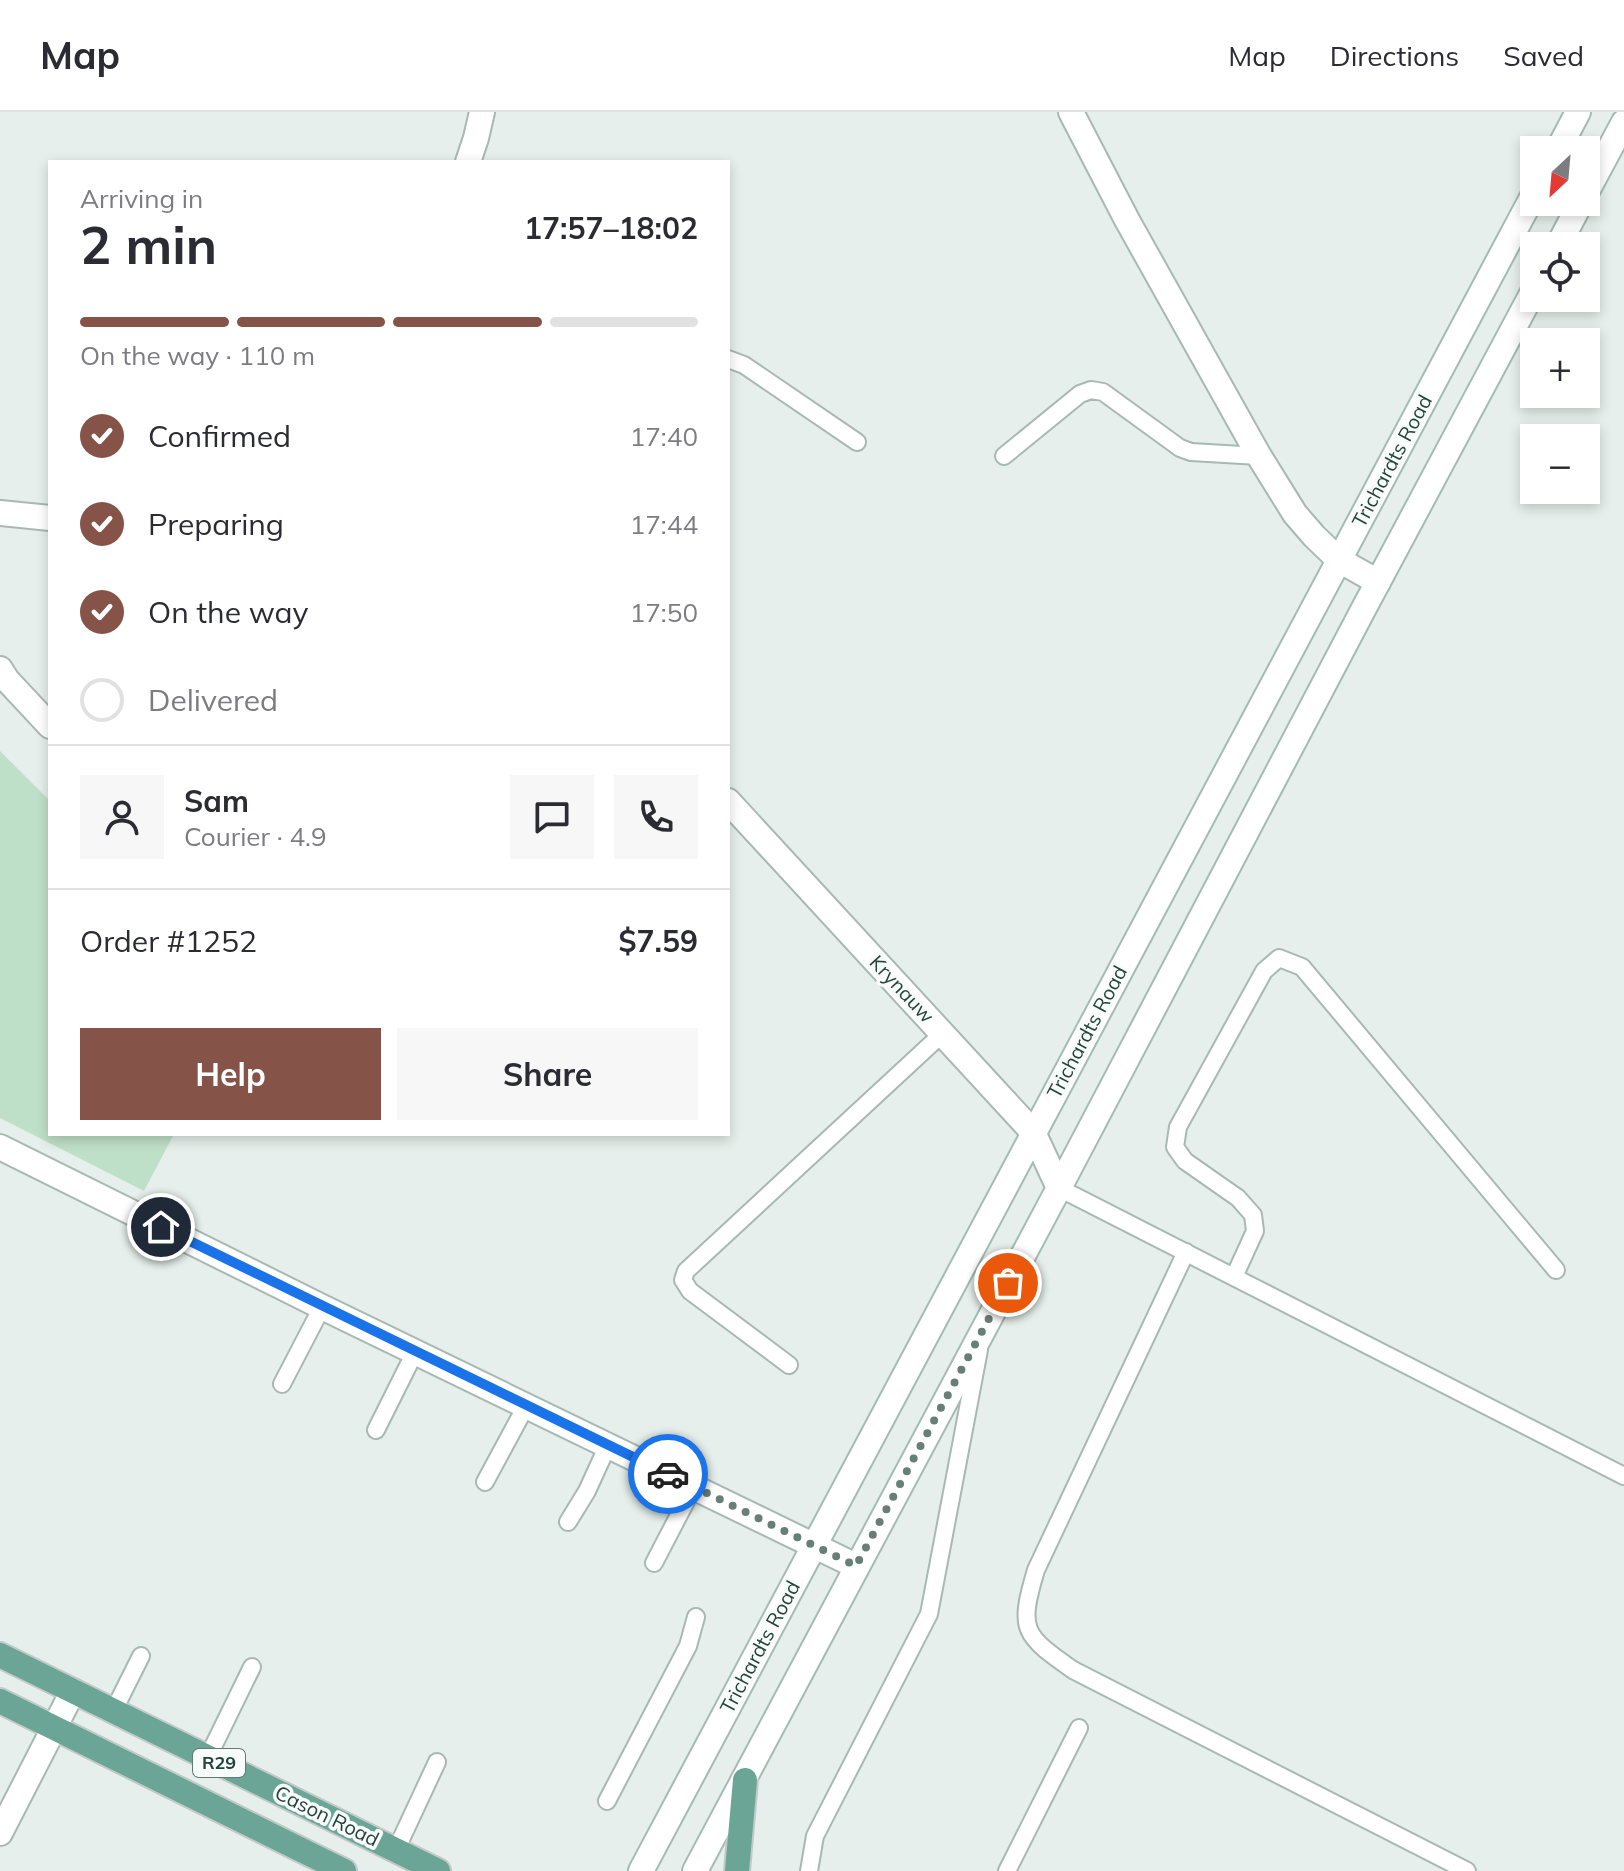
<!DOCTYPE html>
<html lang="en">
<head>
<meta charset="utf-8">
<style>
	:root { --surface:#fff; --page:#f7f7f7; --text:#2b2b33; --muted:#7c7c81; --line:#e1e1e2; --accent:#855347 }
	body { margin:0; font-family:Mulish,sans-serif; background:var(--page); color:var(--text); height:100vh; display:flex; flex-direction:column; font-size:30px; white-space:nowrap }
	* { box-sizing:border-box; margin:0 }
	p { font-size:26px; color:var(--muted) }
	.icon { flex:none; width:44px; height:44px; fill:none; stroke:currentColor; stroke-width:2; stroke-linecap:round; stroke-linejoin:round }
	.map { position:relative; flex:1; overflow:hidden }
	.drawer { position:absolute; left:48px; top:48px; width:682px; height:976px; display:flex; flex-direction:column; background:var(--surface); border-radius:0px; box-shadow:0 4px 12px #0003 }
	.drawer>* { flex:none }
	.needle { width:52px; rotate:206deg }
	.fabs { position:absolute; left:1520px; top:24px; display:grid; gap:16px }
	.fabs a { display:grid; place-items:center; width:80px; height:80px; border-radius:0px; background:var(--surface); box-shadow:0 4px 12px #0003; font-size:40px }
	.pin { position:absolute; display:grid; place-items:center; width:68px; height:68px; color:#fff; margin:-34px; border:4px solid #fff; border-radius:50%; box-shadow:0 2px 8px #0007 }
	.courier { position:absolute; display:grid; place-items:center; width:80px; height:80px; margin:-40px; border:6px solid #1a73e8; border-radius:50%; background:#fff; color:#222; box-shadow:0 2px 10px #0007 }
	.headline em { font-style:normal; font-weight:700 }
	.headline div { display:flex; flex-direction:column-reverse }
	.headline { display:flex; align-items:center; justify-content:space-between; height:136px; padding:0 32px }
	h1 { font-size:52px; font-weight:700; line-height:60px }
	.bar { display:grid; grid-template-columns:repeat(4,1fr); gap:12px 8px; align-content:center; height:96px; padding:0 32px }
	.bar i { height:10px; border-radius:6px; background:var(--line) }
	.bar .selected { background:var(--accent) }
	.bar p { grid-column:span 4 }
	.line { display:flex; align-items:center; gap:20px; padding:0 32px; border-top:2px solid var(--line) }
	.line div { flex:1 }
	.round { display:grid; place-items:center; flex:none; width:84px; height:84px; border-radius:0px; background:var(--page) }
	ol { padding:0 32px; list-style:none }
	li { display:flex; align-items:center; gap:24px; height:88px }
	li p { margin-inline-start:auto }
	li .icon { padding:8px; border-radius:50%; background:var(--accent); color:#fff; stroke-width:4 }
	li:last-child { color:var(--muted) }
	li i { width:44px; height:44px; border:4px solid var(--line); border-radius:50% }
	.primary-button { display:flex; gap:16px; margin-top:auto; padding:16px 32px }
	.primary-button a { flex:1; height:92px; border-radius:0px; background:var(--accent); color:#fff; font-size:32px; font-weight:700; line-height:92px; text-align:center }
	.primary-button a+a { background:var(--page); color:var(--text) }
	header { display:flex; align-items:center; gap:48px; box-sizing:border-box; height:112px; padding:0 40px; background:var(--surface); border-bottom:2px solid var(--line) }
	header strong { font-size:38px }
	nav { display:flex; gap:44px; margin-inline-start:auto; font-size:28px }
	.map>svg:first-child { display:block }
	.green { fill:#bfe0c8 }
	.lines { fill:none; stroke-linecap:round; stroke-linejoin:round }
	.lane-casing { stroke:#a8b8b2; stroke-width:20 }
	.street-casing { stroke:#a8b8b2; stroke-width:28 }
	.secondary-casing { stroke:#a4bbb3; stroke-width:28 }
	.primary-casing { stroke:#c2cac8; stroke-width:28 }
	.lane { stroke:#fff; stroke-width:16 }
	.street { stroke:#fff; stroke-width:24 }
	.secondary { stroke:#fff; stroke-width:24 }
	.primary { stroke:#6aa596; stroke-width:24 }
	.done { stroke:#687f78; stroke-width:8; stroke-dasharray:0 14.4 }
	.route { stroke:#1a73e8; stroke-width:10 }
	.labels { text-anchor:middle; stroke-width:7; stroke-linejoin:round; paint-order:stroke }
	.shield { fill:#f7fbf9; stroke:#637a73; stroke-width:2 }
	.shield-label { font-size:18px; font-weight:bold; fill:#24423a }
	.street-label { font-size:20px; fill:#24423a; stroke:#f7fbf9 }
</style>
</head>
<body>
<header>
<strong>Map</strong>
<nav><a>Map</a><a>Directions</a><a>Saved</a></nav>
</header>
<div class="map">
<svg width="1624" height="1759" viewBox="0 0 1624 1759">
	<rect width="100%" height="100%" fill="#e6efeb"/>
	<path class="green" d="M 0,639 L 50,689 L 50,1022 L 174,1022 L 144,1079 L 0,1006 Z"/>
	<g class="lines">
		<defs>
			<path id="lane" d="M 728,247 L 744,253 L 857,330
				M 1004,344 L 1080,282 L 1091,278 L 1103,280 L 1180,336 L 1191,340 L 1259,344
				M 1059,1076 L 1624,1364
				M 1186,1140 L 1036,1458 C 1018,1518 1023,1523 1073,1558 L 1467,1759
				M 1234,1165 L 1255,1119 L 1253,1103 L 1238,1086 L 1185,1049 L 1175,1035 L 1178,1015 L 1264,859 L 1279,846 L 1302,855 L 1556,1158
				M 789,1253 L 690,1179 L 683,1168 L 686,1159 L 942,922
				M 282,1272 L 322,1195
				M 376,1318 L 415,1240
				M 485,1370 L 526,1294
				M 568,1410 L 587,1379 L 608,1333
				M 654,1451 L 694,1374
				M 114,1598 L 141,1544
				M 208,1645 L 252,1555
				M 607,1689 L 688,1534 L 696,1505
				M 396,1738 L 437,1650
				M 809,1759 L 815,1724 L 929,1502 L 979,1238
				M 1007,1759 L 1079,1616"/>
			<path id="street" d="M 1071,0 L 1127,108 L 1259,344 L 1295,402 L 1314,424 L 1339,448 L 1378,470
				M 468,50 L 476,26 L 482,0
				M 0,401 L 50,406
				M 0,557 L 7,568 L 50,614
				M 728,689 L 1033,1020 L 1059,1076
				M 0,1035 L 322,1195 L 856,1454
				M 0,1721 L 73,1579"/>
			<path id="secondary" d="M 1558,38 L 1578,0
				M 1586,81 L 1624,10
				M 1558,134 L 1581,90
				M 641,1759 L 1534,82
				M 695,1759 L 1059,1076 L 1363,498 L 1534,178"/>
			<path id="primary" d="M 0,1543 L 438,1759
				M 0,1589 L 344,1759
				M 737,1759 L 745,1668"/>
		</defs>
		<use href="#lane" class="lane-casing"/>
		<use href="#street" class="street-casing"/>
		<use href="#secondary" class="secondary-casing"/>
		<use href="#primary" class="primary-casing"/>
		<use href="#lane" class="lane"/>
		<use href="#street" class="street"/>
		<use href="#secondary" class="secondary"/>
		<use href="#primary" class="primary"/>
	</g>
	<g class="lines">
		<path class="done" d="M 668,1362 L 856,1454 L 1008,1171"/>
		<path class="route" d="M 161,1115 L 668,1362"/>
	</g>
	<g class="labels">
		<rect class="shield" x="193" y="1637" width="52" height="28" rx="6"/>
		<g class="shield-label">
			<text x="219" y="1657">R29</text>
		</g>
		<g class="street-label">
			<text transform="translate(1392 349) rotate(-62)" y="7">Trichardts Road</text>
			<text transform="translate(902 877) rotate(47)" y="7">Krynauw</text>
			<text transform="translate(1087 920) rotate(-62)" y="7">Trichardts Road</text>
			<text transform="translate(760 1535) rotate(-62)" y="7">Trichardts Road</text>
			<text transform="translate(327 1704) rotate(26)" y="7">Cason Road</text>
		</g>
	</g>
</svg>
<div class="fabs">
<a><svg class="needle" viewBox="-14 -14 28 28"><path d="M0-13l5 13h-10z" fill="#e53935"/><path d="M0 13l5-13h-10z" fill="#7c7c81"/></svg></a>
<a><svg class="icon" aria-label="locate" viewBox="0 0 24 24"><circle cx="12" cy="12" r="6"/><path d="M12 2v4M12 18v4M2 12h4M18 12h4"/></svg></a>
<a>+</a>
<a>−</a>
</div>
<div class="pin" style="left:1008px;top:1171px;background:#ea580c"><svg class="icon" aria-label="bag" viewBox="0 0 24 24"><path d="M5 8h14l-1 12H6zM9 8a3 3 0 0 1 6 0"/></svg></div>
<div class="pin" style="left:161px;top:1115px;background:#1f2937"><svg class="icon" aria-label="home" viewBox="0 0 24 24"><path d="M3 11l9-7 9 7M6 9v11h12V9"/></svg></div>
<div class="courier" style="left:668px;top:1362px"><svg class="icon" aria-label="car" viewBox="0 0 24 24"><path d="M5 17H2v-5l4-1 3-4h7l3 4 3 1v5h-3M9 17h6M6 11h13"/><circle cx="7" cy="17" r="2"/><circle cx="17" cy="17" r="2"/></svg></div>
<section class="drawer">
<div class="headline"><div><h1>2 min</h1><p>Arriving in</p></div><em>17:57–18:02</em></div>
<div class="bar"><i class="selected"></i><i class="selected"></i><i class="selected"></i><i></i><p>On the way · 110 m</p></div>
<ol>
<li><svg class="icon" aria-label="check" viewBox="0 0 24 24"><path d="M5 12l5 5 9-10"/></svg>Confirmed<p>17:40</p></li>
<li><svg class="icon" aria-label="check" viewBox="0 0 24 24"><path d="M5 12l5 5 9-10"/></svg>Preparing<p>17:44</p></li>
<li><svg class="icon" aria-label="check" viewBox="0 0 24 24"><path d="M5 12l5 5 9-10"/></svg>On the way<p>17:50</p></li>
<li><i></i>Delivered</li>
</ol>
<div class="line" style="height:144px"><a class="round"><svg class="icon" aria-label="person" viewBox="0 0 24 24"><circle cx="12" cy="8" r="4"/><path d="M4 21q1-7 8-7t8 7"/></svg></a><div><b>Sam</b><p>Courier · 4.9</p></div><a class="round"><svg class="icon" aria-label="chat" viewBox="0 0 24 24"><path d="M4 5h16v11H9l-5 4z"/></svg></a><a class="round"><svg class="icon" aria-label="phone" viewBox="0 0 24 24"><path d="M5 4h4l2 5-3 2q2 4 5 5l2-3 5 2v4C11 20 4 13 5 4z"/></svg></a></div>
<div class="line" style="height:104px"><div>Order #1252</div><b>$7.59</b></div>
<div class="primary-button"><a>Help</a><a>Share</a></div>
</section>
</div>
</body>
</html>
